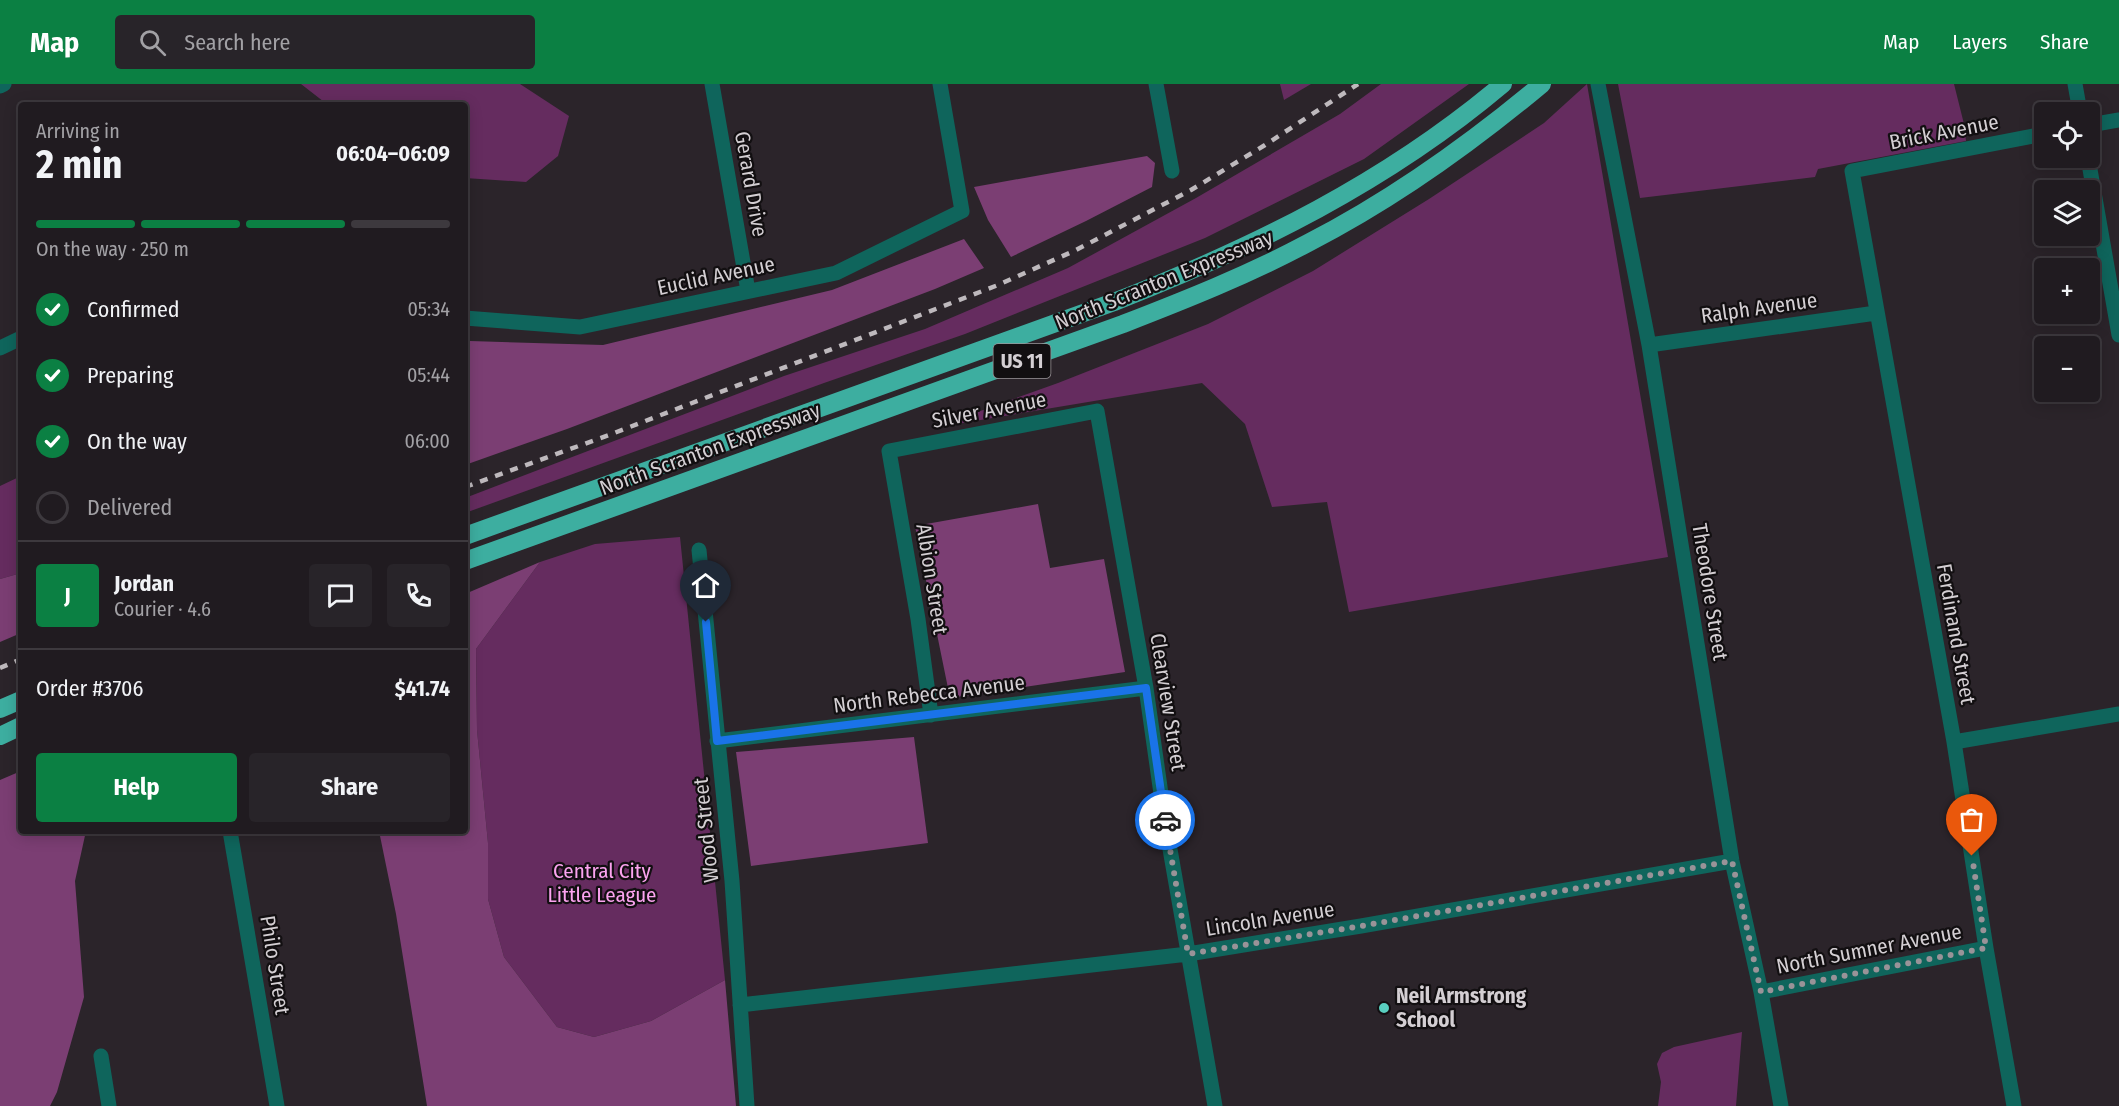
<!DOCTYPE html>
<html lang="en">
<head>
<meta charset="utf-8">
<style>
	:root { --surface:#201b20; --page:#282429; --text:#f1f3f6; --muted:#a2a1a5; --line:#3d393e; --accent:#0b8043 }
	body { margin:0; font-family:"Fira Sans Condensed",sans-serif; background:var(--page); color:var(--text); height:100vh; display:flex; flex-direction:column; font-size:22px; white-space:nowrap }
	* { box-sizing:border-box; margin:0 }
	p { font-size:20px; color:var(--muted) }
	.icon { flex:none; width:33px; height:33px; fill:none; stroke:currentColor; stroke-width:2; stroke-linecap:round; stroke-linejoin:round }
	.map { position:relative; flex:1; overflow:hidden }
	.panel { position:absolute; left:18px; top:18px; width:450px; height:732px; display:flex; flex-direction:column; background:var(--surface); border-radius:6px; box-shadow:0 3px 15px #0003,0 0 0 2px var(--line) }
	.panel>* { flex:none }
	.buttons { position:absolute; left:2034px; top:18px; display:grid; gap:12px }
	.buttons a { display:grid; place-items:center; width:66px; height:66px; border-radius:6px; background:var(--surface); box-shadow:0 3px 15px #0003,0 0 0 2px var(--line); font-size:30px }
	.pin { position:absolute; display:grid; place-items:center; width:51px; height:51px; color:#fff; margin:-62px -26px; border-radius:50% 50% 50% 0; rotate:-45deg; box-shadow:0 0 6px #0007 }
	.pin .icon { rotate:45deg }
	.courier { position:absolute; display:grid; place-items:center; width:60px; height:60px; margin:-30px; border:4px solid #1a73e8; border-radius:50%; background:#fff; color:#222; box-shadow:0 2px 8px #0007 }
	.overview em { font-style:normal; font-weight:700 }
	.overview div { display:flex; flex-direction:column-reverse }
	.overview { display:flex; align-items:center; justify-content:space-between; height:102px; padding:0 18px }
	h1 { font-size:39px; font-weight:700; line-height:45px }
	.bar { display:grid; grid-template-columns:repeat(4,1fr); gap:9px 6px; align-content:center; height:72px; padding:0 18px }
	.bar i { height:8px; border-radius:4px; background:var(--line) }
	.bar .active { background:var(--accent) }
	.bar p { grid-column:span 4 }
	.line { display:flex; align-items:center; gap:15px; padding:0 18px; border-top:2px solid var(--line) }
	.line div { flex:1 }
	.round { display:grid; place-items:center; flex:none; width:63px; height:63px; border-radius:6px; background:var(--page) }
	ol { padding:0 18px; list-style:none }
	li { display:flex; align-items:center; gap:18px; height:66px }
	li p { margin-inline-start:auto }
	li .icon { padding:6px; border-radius:50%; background:var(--accent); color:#fff; stroke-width:4 }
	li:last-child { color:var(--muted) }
	li i { width:33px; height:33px; border:3px solid var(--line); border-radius:50% }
	.button { display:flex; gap:12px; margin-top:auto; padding:12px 18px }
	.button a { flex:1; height:69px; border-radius:6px; background:var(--accent); color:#fff; font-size:24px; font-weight:700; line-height:69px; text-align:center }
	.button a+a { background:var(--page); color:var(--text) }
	header { display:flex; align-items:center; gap:36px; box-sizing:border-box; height:84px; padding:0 30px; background:var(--accent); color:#fff }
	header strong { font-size:28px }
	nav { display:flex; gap:33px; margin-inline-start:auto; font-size:21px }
	.search { width:420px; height:54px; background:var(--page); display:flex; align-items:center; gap:15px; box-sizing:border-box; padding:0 21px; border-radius:6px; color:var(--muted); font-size:22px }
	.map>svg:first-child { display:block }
	.green { fill:#652c5f }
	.forest { fill:#7b3e73 }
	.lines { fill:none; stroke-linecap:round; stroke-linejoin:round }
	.minor { stroke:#0f655c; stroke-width:15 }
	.highway { stroke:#3daea0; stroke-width:18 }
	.rail { stroke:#beb9bd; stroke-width:4.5; stroke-dasharray:8 8; stroke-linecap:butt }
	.done { stroke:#999398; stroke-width:6; stroke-dasharray:0 10.8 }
	.route { stroke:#1a73e8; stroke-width:8 }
	.poi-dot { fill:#59cebf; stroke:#120f11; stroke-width:2 }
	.labels { text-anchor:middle; stroke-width:4.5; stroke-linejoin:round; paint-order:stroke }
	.shield { fill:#120f11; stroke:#9a9599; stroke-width:1.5 }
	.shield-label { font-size:20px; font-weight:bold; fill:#d4cfd3 }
	.street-label { font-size:21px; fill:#d4cfd3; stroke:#120f11 }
	.park-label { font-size:21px; fill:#fba3ef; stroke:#120f11 }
	.poi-label { font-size:21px; font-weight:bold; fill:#d4cfd3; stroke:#120f11; text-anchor:start }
</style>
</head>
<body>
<header>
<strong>Map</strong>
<div class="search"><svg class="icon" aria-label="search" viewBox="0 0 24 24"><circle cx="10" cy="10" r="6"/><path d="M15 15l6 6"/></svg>Search here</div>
<nav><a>Map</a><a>Layers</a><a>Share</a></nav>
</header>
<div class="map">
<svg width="2119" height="1022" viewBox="0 0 2119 1022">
	<rect width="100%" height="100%" fill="#2b242a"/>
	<path class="green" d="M 301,0 L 520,0 L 569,32 L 558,72 L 526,98 L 465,94 L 465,21 L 328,21 Z
		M 1280,0 L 1311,0 L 1284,16 Z
		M 1381,0 L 1469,0 L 1364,75 L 1205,154 L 965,250 L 824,299 L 465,429 L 465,414 L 784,292 L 925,245 L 1068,184 L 1196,114 L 1340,30 Z
		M 1587,0 L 1668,473 L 1349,528 L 1327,418 L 1272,423 L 1245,340 L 1202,299 L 933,344 L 1058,299 L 1208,240 L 1313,187 L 1429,115 L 1544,39 Z
		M 1618,0 L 1954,0 L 1964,40 L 1966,57 L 1818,85 L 1815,93 L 1640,114 Z
		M 21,392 L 21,489 L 0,495 L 0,402 Z
		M 680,453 L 725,896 L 651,937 L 594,953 L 557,943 L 504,873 L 488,815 L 488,759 L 477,646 L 476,565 L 540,478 L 595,460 Z
		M 1742,948 L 1736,1022 L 1658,1022 L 1661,998 L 1657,980 L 1662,969 L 1674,963 Z"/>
	<path class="forest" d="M 1147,72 L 1155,79 L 1152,103 L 1086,137 L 1011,173 L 988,136 L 974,103 Z
		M 964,155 L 984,184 L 935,205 L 567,345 L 465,381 L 465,268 L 470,257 L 603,261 L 832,206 Z
		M 1038,420 L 1050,484 L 1104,475 L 1125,588 L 950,614 L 915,442 Z
		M 540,478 L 476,565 L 477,646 L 488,759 L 488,815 L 504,873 L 557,943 L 594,953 L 651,937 L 725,896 L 736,1022 L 427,1022 L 396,830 L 379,747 L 465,747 L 465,510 Z
		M 21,489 L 21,549 L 0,558 L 0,495 Z
		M 914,653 L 928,759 L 751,782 L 736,668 Z
		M 21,687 L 21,747 L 86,747 L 75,797 L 84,913 L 57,1008 L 50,1022 L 0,1022 L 0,696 Z"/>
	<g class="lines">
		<path class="minor" d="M 712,0 L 748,207
			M 1156,0 L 1172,87
			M 1598,0 L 1649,261 L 1732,777 L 1761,908 L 1781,1022
			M 2075,0 L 2080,28
			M 0,2 L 4,0
			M 2090,41 L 2119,36
			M 2088,74 L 2119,251
			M 465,234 L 580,243 L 836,189 L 962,127 L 940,0
			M 1649,261 L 1876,229
			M 0,264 L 21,254
			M 699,466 L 732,797 L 747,1022
			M 931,631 L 918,535 L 889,367 L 1097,327 L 1146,604 L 1164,731 L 1215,1022
			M 717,657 L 1146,604
			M 1954,658 L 2119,630
			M 230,747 L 277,1022
			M 1761,908 L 1986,864
			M 740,921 L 1188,870 L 1361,842 L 1732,777
			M 101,972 L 109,1022
			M 2014,1022 L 1986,864 L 1954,658 L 1852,87 L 2044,50"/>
		<path class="highway" d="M 465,452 L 1114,218 C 1255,163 1387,98 1503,0
			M 465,477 L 1123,240 C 1185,216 1248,191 1308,159 C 1392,116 1469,61 1542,0
			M 0,625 L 21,616
			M 0,652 L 21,642"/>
		<path class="rail" d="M 465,403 L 609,351 L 998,201 L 1076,166 L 1191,106 L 1265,61 L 1358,0
			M 0,584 L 21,575"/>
	</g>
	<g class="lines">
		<path class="done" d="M 1165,736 L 1188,870 L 1361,842 L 1732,777 L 1761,908 L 1986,864 L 1972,772"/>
		<path class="route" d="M 706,538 L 717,657 L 1146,604 L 1165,736"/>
	</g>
	<circle class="poi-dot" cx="1384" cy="924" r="6"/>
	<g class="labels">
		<rect class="shield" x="993.5" y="260" width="57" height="34" rx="4.5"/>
		<g class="shield-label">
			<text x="1022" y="284">US 11</text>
		</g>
		<g class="street-label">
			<text transform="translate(1944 48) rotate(-11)" y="7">Brick Avenue</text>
			<text transform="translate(751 100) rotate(80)" y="7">Gerard Drive</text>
			<text transform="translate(716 192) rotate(-12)" y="7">Euclid Avenue</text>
			<text transform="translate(1164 196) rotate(-22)" y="7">North Scranton Expressway</text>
			<text transform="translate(1759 224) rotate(-8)" y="7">Ralph Avenue</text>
			<text transform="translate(989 326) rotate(-11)" y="7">Silver Avenue</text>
			<text transform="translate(710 365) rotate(-20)" y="7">North Scranton Expressway</text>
			<text transform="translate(932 495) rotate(81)" y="7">Albion Street</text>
			<text transform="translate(1710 508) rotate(81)" y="7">Theodore Street</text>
			<text transform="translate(1956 550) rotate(80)" y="7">Ferdinand Street</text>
			<text transform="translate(929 610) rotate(-7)" y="7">North Rebecca Avenue</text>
			<text transform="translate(1168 618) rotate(81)" y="7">Clearview Street</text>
			<text transform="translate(706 746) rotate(-96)" y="7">Wood Street</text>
			<text transform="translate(1270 835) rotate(-9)" y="7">Lincoln Avenue</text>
			<text transform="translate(1869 865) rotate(-11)" y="7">North Sumner Avenue</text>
			<text transform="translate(275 881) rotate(81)" y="7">Philo Street</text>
		</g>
		<g class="park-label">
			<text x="602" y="794">Central City<tspan x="602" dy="24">Little League</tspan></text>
		</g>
		<g class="poi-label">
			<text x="1396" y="919">Neil Armstrong<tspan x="1396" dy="24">School</tspan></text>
		</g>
	</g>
</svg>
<div class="buttons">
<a><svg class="icon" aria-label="locate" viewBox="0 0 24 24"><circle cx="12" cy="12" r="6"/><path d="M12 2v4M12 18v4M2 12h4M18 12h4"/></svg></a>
<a><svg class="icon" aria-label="layers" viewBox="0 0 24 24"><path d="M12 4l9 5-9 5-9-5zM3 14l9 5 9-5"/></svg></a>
<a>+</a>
<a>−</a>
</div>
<div class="pin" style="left:1972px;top:772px;background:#ea580c"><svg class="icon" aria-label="bag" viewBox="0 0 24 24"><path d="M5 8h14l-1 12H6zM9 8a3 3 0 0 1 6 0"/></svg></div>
<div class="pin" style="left:706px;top:538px;background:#1f2937"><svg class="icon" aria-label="home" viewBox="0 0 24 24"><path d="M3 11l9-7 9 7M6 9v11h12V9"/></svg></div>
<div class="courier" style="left:1165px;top:736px"><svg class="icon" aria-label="car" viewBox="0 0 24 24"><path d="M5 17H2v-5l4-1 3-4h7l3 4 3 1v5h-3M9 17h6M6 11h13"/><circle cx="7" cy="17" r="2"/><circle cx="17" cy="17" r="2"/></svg></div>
<section class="panel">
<div class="overview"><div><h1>2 min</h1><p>Arriving in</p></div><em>06:04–06:09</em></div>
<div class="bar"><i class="active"></i><i class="active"></i><i class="active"></i><i></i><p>On the way · 250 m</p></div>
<ol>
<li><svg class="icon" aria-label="check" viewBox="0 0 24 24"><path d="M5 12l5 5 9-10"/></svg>Confirmed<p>05:34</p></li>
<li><svg class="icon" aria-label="check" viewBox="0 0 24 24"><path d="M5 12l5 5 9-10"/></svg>Preparing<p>05:44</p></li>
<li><svg class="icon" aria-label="check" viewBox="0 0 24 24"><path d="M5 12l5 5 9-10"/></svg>On the way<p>06:00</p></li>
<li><i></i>Delivered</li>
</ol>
<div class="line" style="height:108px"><b class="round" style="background:var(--accent);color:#fff">J</b><div><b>Jordan</b><p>Courier · 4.6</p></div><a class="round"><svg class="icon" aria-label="chat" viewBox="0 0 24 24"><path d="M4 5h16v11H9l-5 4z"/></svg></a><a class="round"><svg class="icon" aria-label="phone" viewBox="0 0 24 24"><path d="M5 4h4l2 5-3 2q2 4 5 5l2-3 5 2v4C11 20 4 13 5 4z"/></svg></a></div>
<div class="line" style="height:78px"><div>Order #3706</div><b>$41.74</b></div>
<div class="button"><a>Help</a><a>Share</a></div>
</section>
</div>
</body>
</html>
